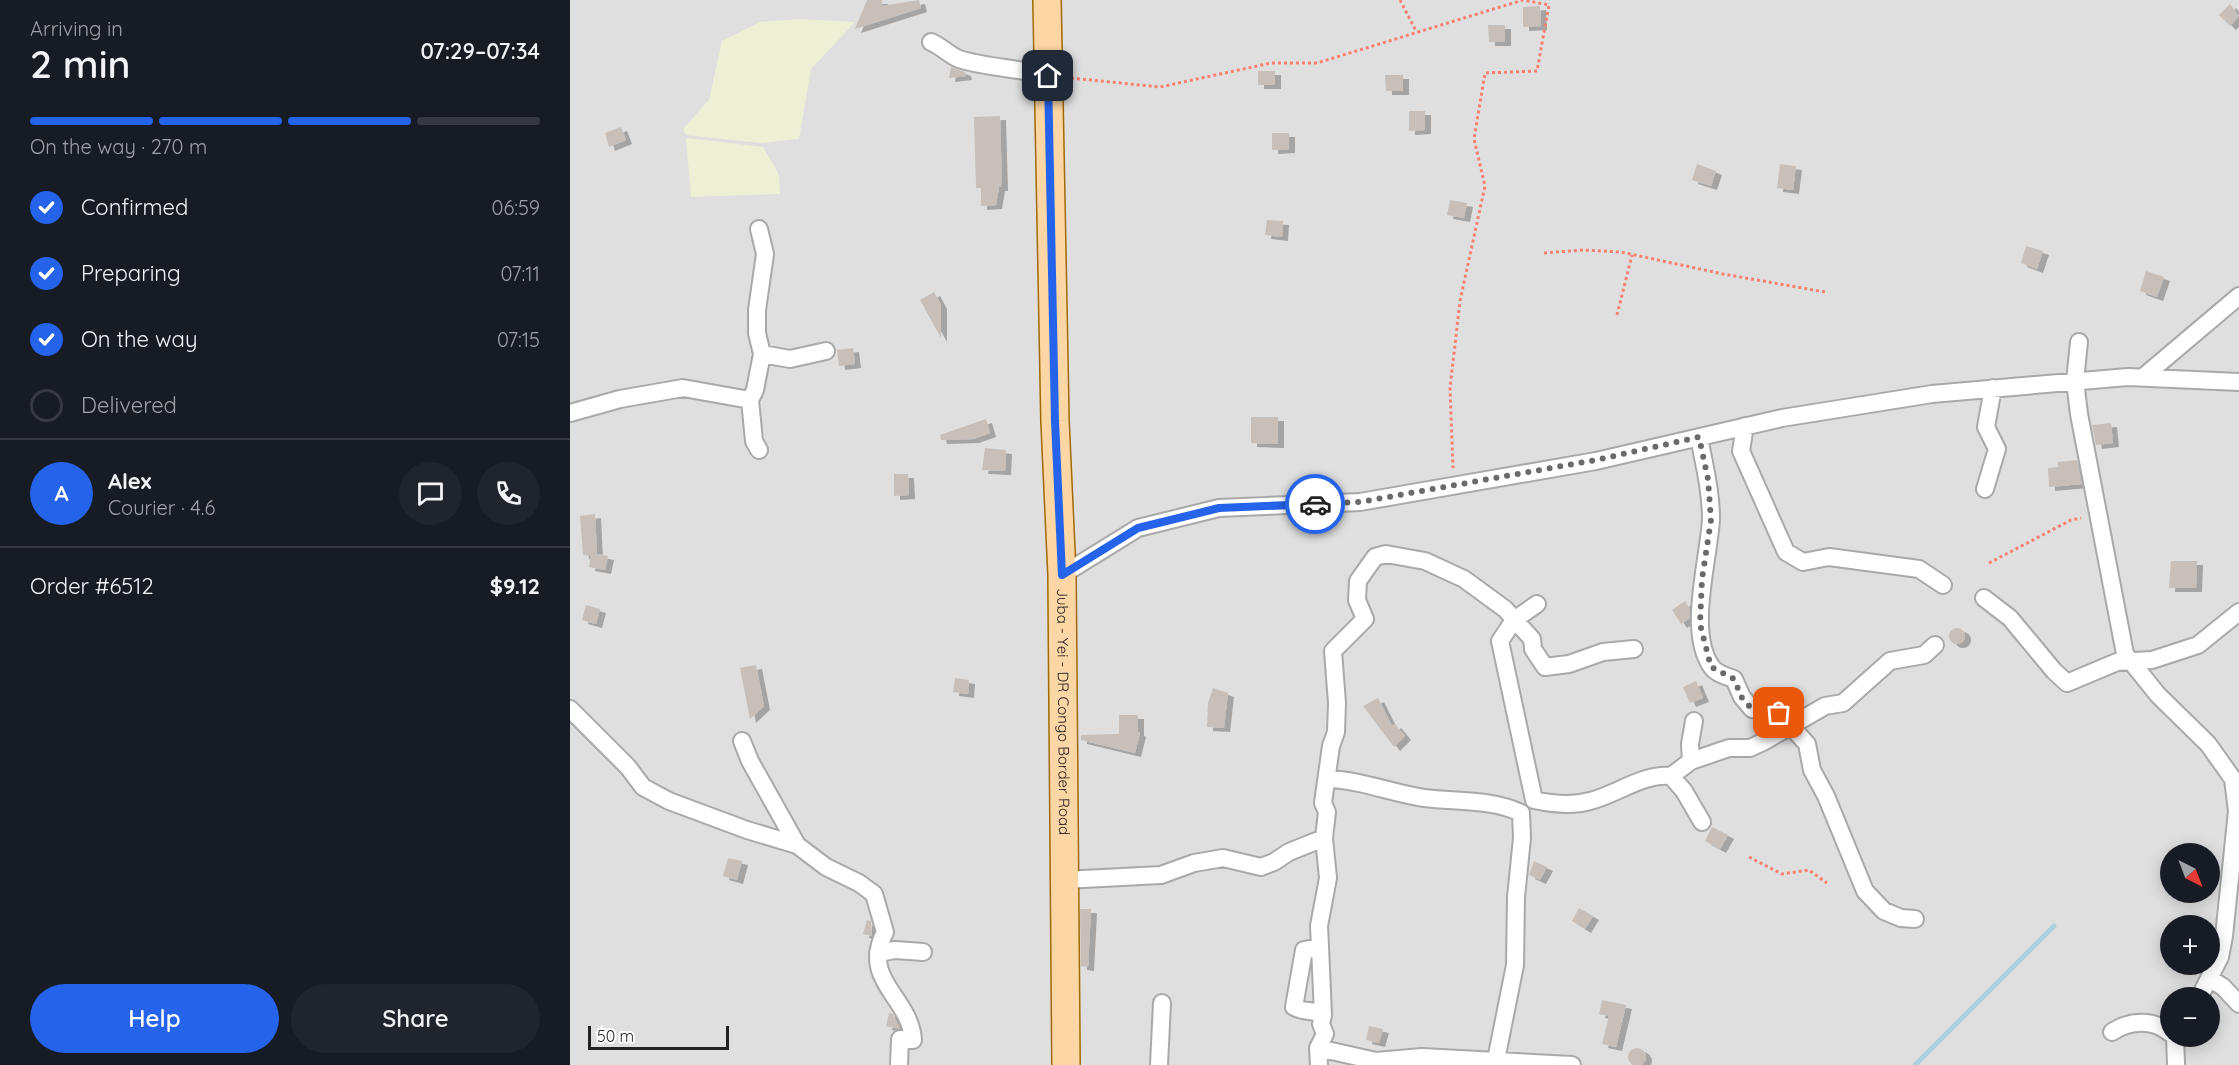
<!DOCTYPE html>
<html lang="en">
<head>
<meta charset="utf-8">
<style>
	:root { --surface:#171b24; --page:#20242c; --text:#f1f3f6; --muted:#9ea1a6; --line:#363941; --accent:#2563eb }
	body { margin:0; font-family:Quicksand,sans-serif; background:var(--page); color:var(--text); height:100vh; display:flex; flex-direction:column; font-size:22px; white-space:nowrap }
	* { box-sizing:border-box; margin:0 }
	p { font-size:20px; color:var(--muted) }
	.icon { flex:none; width:33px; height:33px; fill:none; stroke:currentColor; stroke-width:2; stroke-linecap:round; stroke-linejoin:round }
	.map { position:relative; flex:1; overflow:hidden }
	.drawer { display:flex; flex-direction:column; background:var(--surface); width:570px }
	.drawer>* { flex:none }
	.needle { width:39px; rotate:138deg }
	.fabs { position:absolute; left:1590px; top:843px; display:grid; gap:12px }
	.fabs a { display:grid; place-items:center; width:60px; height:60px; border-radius:50%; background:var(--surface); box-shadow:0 3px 15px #0003; font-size:30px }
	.scale { position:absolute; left:18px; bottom:15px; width:141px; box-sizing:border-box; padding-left:6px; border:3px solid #222; border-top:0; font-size:16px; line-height:21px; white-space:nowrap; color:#222; -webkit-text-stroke:4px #fff; paint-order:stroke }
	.pin { position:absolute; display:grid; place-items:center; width:51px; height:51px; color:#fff; margin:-26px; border-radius:12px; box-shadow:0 3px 9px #0006 }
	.courier { position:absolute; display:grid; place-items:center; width:60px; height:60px; margin:-30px; border:4px solid #2563eb; border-radius:50%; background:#fff; color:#222; box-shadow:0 2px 8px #0007 }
	.overview em { font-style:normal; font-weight:600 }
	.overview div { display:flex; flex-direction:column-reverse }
	.overview { display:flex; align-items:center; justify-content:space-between; height:102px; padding:0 30px }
	h1 { font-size:39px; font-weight:600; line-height:45px }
	.bar { display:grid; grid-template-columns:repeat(4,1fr); gap:9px 6px; align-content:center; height:72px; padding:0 30px }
	.bar i { height:8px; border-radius:4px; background:var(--line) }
	.bar .selected { background:var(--accent) }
	.bar p { grid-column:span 4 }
	.line { display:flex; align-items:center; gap:15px; padding:0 30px; border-top:2px solid var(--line) }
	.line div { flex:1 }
	.round { display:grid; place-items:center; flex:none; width:63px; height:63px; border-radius:32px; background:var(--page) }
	ol { padding:0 30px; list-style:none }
	li { display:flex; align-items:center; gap:18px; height:66px }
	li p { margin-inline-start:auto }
	li .icon { padding:6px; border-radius:50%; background:var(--accent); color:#fff; stroke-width:4 }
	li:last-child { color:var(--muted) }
	li i { width:33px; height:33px; border:3px solid var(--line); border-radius:50% }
	.primary-button { display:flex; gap:12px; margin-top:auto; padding:12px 30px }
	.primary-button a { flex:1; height:69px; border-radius:36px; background:var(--accent); color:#fff; font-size:24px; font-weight:600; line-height:69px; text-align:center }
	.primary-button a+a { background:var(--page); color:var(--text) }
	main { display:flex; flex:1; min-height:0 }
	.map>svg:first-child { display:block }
	.residential { fill:#e0dfdf; fill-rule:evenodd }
	.farmland { fill:#eef0d5 }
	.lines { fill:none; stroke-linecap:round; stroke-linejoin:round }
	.stream { stroke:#aad3df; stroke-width:5 }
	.building { fill:#c7bfb8; filter:url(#shadow) }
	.street-casing { stroke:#a9a9a9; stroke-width:20 }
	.primary-casing { stroke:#a06b00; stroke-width:30 }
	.path { stroke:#fa8072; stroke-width:3; stroke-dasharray:3 3; stroke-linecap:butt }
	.street { stroke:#fff; stroke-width:16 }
	.primary { stroke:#fcd6a4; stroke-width:27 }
	.done { stroke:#6b6a68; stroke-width:6; stroke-dasharray:0 10.8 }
	.route { stroke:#2563eb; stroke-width:8 }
	.labels { text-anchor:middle; stroke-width:4.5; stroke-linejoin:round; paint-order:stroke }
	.street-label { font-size:15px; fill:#222; stroke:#fff }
</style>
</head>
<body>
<main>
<section class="drawer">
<div class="overview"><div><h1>2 min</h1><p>Arriving in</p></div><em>07:29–07:34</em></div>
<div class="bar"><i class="selected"></i><i class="selected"></i><i class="selected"></i><i></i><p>On the way · 270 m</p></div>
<ol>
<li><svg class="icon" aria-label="check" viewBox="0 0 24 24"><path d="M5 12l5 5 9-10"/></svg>Confirmed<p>06:59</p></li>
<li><svg class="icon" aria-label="check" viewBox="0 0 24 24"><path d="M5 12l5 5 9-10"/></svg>Preparing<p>07:11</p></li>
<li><svg class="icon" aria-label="check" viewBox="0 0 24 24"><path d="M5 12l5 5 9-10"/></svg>On the way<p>07:15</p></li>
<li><i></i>Delivered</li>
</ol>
<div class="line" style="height:108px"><b class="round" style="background:var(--accent);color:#fff">A</b><div><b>Alex</b><p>Courier · 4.6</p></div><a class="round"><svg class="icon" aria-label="chat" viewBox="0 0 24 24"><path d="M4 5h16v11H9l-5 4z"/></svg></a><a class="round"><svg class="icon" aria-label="phone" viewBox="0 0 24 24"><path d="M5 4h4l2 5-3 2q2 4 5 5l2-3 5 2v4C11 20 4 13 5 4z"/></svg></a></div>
<div class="line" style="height:78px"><div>Order #6512</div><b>$9.12</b></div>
<div class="primary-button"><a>Help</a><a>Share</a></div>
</section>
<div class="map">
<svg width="1669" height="1065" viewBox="0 0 1669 1065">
	<defs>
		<filter id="shadow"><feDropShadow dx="6" dy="4" stdDeviation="0" flood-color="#0004"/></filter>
	</defs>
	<rect width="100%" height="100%" fill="#f2efe9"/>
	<path class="residential" d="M 0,0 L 1669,0 L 1669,1065 L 0,1065 ZM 1600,854 L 1640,854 L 1640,892 L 1600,892 ZM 1600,926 L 1640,926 L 1640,964 L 1600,964 ZM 1600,998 L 1640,998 L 1640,1036 L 1600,1036 Z"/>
	<path class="farmland" d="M 230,19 L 285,22 L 241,69 L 229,139 L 192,143 L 116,135 L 113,129 L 139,100 L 152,41 L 190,22 Z
		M 116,138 L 193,147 L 209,175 L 210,194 L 121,197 Z"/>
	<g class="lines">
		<path class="stream" d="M 1345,1065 L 1484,926"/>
	</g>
	<path class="building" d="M 297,0 L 312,0 L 311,6 L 349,0 L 351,8 L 285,29 Z
		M 1660,4 L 1669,16 L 1660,26 L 1649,15 Z
		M 970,6 L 971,26 L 953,27 L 953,7 Z
		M 918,25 L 935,25 L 935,42 L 919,42 Z
		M 381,67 L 395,72 L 396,76 L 379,78 Z
		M 688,71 L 705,71 L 705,85 L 688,85 Z
		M 815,75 L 833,75 L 833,91 L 816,91 Z
		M 839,111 L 855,111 L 855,130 L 839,131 Z
		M 430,116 L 432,187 L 429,187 L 426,205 L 411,206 L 411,188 L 406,188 L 404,117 Z
		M 51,127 L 56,140 L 39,147 L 35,133 Z
		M 702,133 L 719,133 L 719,149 L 702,150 Z
		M 1127,164 L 1146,171 L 1141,186 L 1122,180 Z
		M 1210,164 L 1226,166 L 1223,190 L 1207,188 Z
		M 880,200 L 897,203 L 894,218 L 877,215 Z
		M 697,220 L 713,221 L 712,237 L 695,235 Z
		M 1456,246 L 1473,251 L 1467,269 L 1451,263 Z
		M 1576,271 L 1594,277 L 1587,297 L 1570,291 Z
		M 364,292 L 371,305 L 371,338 L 350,300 Z
		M 283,348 L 285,364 L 269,366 L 267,350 Z
		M 681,417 L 708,417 L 708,444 L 681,443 Z
		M 416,419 L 420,433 L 403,439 L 371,440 L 370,435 Z
		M 1541,423 L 1543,443 L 1526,445 L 1522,425 Z
		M 415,448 L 436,450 L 435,471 L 412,470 Z
		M 1507,460 L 1512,484 L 1479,487 L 1478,468 L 1488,467 L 1488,462 Z
		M 324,474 L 338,474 L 339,495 L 324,496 Z
		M 25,514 L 27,554 L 38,556 L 35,570 L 19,567 L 21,556 L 13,555 L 10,516 Z
		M 1601,561 L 1627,561 L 1626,588 L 1599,588 Z
		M 1115,601 L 1120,609 L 1120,618 L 1111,624 L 1102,610 Z
		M 16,605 L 30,609 L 26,624 L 12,620 Z
		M1379 636a8 8 0 1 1 16 0a8 8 0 1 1-16 0Z
		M 186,665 L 194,706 L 180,719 L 170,668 Z
		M 385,678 L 399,680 L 398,694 L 383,692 Z
		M 1126,681 L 1133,698 L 1120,703 L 1113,687 Z
		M 643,688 L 658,693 L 654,728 L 637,727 L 638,703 Z
		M 808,698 L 822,726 L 825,724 L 835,736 L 824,747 L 793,706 Z
		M 549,715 L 568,715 L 568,732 L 570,733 L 565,753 L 511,740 L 511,735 L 549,734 Z
		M 1142,827 L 1158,835 L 1150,849 L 1135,841 Z
		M 158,858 L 172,861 L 167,880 L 153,876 Z
		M 964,861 L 977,867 L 970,880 L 959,875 Z
		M 1009,908 L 1023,916 L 1015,929 L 1002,921 Z
		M 510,909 L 521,909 L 518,967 L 511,966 Z
		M 297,920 L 301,921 L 302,936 L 293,934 Z
		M 1032,1000 L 1056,1005 L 1046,1047 L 1032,1044 L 1039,1016 L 1029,1014 Z
		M 319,1013 L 323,1014 L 330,1029 L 316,1026 Z
		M 799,1026 L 813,1029 L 809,1043 L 796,1040 Z
		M1058 1057a9 9 0 1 1 18 0a9 9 0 1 1-18 0Z"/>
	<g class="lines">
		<defs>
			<path id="street" d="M 361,42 C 371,46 379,55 389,59 C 418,68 449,68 478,76
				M 189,229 L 195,254 L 187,310 L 187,333 L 192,354 L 185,390 L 180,400 L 184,441 L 189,450
				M 1509,342 L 1505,381 L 1509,414 L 1555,654 L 1588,695 L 1638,744 L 1663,779 L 1667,811 L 1654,936 L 1650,957 L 1629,998
				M 192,354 L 220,359 L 256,351
				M 1572,378 L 1669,296
				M 0,413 L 50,399 L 113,388 L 180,400
				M 1175,426 L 1171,451 L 1216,552 L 1233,562 L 1259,557 L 1349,569 L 1373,585
				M 1129,437 C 1134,464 1141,491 1141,519 C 1139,559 1117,631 1141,666 C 1146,674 1156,676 1164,679 L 1172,697 L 1182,709 L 1209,713 L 1237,744 L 1242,770 L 1256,796 L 1295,891 L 1314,911 L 1331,918 L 1345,919
				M 1415,489 L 1427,449 L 1416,427 L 1423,388
				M 492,575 L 568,528 L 649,508 L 790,502 L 1026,461 L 1212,418 L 1362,394 L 1558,377 L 1669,382
				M 1414,598 L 1440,618 L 1484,671 L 1497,683 L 1547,662 L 1582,660 L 1628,645 L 1669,612
				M 967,604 L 944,620 L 930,641 L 964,800 C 982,804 1002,806 1020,801 C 1046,795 1073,773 1101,776 L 1114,791 L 1132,822
				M 0,709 L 58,767 L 73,787 L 99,801 L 177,830 L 227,845
				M 172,741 L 180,761 L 227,845 L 256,867 L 289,883 L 304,894 L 315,932 C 290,981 340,996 343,1040 L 330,1039 L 329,1065
				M 1121,761 L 1159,748 L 1180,748 L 1193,742 L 1255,706 L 1273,703 L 1320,661 L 1354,655 L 1365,645
				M 1101,776 L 1121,761 L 1120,744 L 1124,721
				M 758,779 C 791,780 821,793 854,798 C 887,802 921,799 951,813 L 952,838 L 946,897 L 945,965 L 925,1065
				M 494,880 L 591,875 L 624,863 L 653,858 L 691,867 L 704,862 L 719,852 L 754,838 L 757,812 L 753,803 L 761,746 L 766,732 L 767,703 L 763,651 L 795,619 L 787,600 L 788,581 L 805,557 L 816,554 L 855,561 L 894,579 L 935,609 L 962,639 L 963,649 L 975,667 L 999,664 L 1033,652 L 1064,649
				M 750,947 L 753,1015
				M 308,953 L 325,950 L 353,952
				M 1639,978 L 1653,987 L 1669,1004
				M 1542,1032 C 1560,1020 1583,1019 1600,1033
				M 1605,1036 L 1606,1063
				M 748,1048 L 755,1034 L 751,1024 L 753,1015 C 744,1009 734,1013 724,1007 L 734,950 L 750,947 L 749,926 L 758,878 L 754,838
				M 589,1065 L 592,1003
				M 749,1065 L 748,1048 L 806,1061 L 852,1057 L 1002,1065"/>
			<g id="primary">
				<path id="s1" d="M 477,0 L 485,421 L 492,575 L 496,1065"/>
			</g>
		</defs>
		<use href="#street" class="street-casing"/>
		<use href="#primary" class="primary-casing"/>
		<path class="path" d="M 830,0 L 846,31
			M 501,78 L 590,87 L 701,63 L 747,63 L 953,0 L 979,5 L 967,71 L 915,73 L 904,139 L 915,186 L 890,301 L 880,388 L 883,468
			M 974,253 L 1013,250 L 1051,252 L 1153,274 L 1255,292
			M 1047,315 L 1062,255
			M 1419,563 L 1501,520 L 1511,518
			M 1179,857 L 1212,874 L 1239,870 L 1257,883"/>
		<use href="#street" class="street"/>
		<use href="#primary" class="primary"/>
	</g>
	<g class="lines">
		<path class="done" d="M 745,504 L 790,502 L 1026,460 L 1129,437 L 1138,479 L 1141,520 L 1132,579 L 1130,624 L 1141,667 L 1164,679 L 1172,698 L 1182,709 L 1209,713"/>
		<path class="route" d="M 478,76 L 485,421 L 492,575 L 568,528 L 649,508 L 745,504"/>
	</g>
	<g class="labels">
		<g class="street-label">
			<text dy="5" stroke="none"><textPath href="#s1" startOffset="712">Juba - Yei - DR Congo Border Road</textPath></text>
		</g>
	</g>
</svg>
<div class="fabs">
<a><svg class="needle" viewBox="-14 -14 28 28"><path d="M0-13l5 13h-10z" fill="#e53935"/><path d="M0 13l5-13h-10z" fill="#9ea1a6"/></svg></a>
<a>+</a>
<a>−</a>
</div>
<div class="scale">50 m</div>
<div class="pin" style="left:1209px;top:713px;background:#ea580c"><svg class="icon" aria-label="bag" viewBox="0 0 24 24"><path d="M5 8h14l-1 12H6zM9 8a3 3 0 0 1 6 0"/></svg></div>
<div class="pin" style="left:478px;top:76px;background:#1f2937"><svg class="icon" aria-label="home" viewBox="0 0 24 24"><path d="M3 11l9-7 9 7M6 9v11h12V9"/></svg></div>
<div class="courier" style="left:745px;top:504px"><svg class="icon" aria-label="car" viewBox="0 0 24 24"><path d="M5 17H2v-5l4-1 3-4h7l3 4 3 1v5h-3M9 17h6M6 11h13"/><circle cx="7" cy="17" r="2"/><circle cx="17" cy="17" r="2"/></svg></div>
</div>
</main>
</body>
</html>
